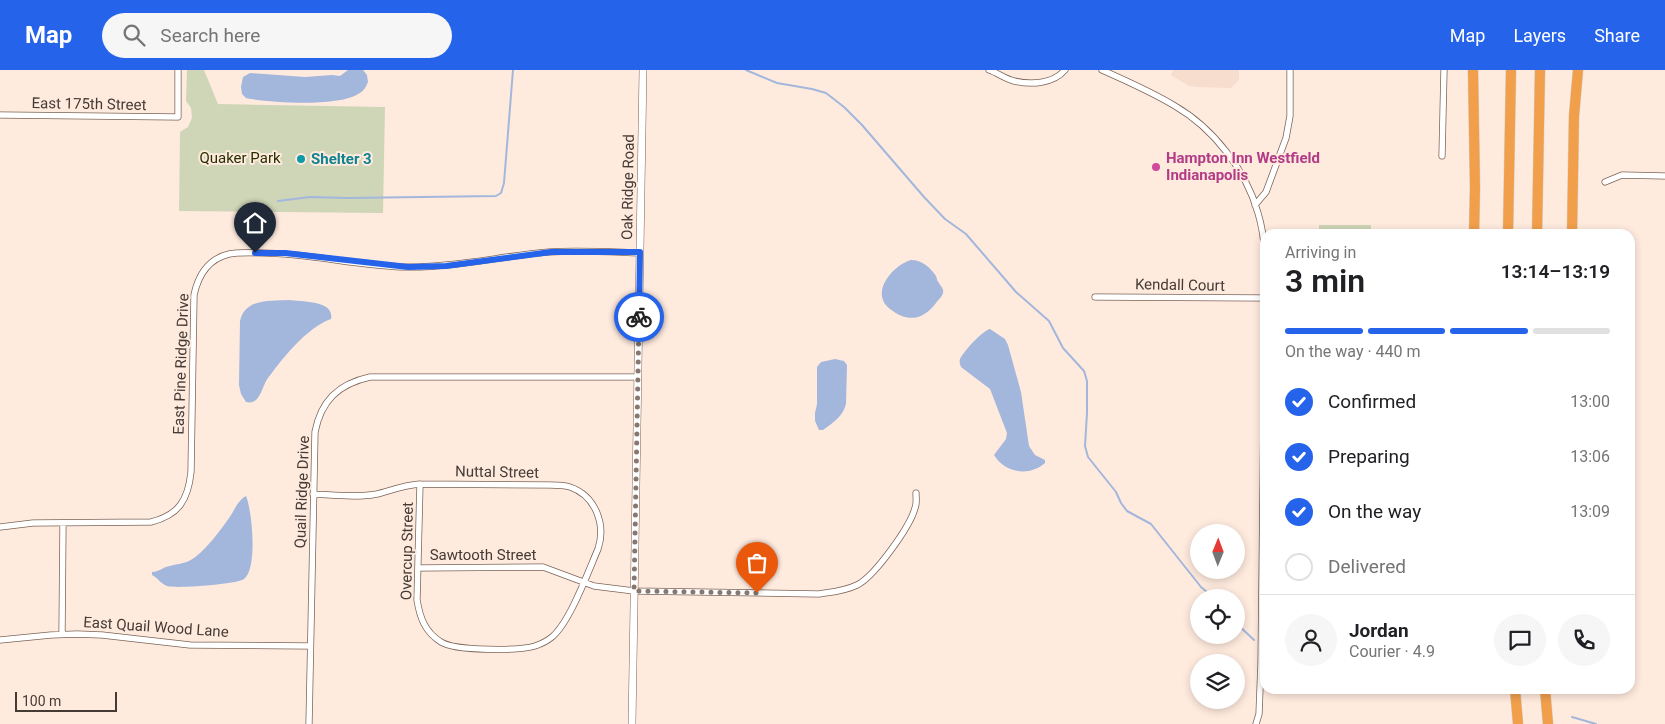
<!DOCTYPE html>
<html lang="en">
<head>
<meta charset="utf-8">
<style>
	:root { --surface:#fff; --page:#f6f6f6; --text:#202124; --muted:#757577; --line:#e0e0e0; --accent:#2563eb }
	body { margin:0; font-family:Roboto,sans-serif; background:var(--page); color:var(--text); height:100vh; display:flex; flex-direction:column; font-size:19px; white-space:nowrap }
	* { box-sizing:border-box; margin:0 }
	p { font-size:16px; color:var(--muted) }
	.icon { flex:none; width:28px; height:28px; fill:none; stroke:currentColor; stroke-width:2; stroke-linecap:round; stroke-linejoin:round }
	.map { position:relative; flex:1; overflow:hidden }
	.drawer { position:absolute; left:1260px; top:159px; width:375px; height:465px; display:flex; flex-direction:column; background:var(--surface); border-radius:15px; box-shadow:0 2px 8px #0003 }
	.drawer>* { flex:none }
	.needle { width:32px; rotate:1deg }
	.fabs { position:absolute; left:1190px; top:454px; display:grid; gap:10px }
	.fabs a { display:grid; place-items:center; width:55px; height:55px; border-radius:50%; background:var(--surface); box-shadow:0 2px 8px #0003; font-size:25px }
	.scale { position:absolute; left:15px; bottom:12px; width:102px; box-sizing:border-box; padding-left:5px; border:2px solid #453b35; border-top:0; font-size:14px; line-height:18px; white-space:nowrap; color:#453b35; -webkit-text-stroke:4px #ffeade; paint-order:stroke }
	.pin { position:absolute; display:grid; place-items:center; width:42px; height:42px; color:#fff; margin:-51px -21px; border-radius:50% 50% 50% 0; rotate:-45deg; box-shadow:0 0 5px #0007 }
	.pin .icon { rotate:45deg }
	.courier { position:absolute; display:grid; place-items:center; width:50px; height:50px; margin:-25px; border:4px solid #2563eb; border-radius:50%; background:#fff; color:#222; box-shadow:0 1px 6px #0007 }
	.head em { font-style:normal; font-weight:600 }
	.head div { display:flex; flex-direction:column-reverse }
	.head { display:flex; align-items:center; justify-content:space-between; height:85px; padding:0 25px }
	h1 { font-size:32px; font-weight:600; line-height:38px }
	.bar { display:grid; grid-template-columns:repeat(4,1fr); gap:8px 5px; align-content:center; height:60px; padding:0 25px }
	.bar i { height:6px; border-radius:4px; background:var(--line) }
	.bar .current { background:var(--accent) }
	.bar p { grid-column:span 4 }
	.line { display:flex; align-items:center; gap:12px; padding:0 25px; border-top:1px solid var(--line) }
	.line div { flex:1 }
	.round { display:grid; place-items:center; flex:none; width:52px; height:52px; border-radius:26px; background:var(--page) }
	ol { padding:0 25px; list-style:none }
	li { display:flex; align-items:center; gap:15px; height:55px }
	li p { margin-inline-start:auto }
	li .icon { padding:5px; border-radius:50%; background:var(--accent); color:#fff; stroke-width:4 }
	li:last-child { color:var(--muted) }
	li i { width:28px; height:28px; border:2px solid var(--line); border-radius:50% }
	header { display:flex; align-items:center; gap:30px; box-sizing:border-box; height:70px; padding:0 25px; background:var(--accent); color:#fff }
	header strong { font-size:24px }
	nav { display:flex; gap:28px; margin-inline-start:auto; font-size:18px }
	.search { width:350px; height:45px; background:var(--page); display:flex; align-items:center; gap:12px; box-sizing:border-box; padding:0 18px; border-radius:28px; color:var(--muted); font-size:19px }
	.map>svg:first-child { display:block }
	.built { fill:#f7ddcd }
	.green { fill:#ced6b7 }
	.water { fill:#a3b7dd }
	.lines { fill:none; stroke-linecap:round; stroke-linejoin:round }
	.stream { stroke:#a3b7dd; stroke-width:2 }
	.minor-casing { stroke:#7b6457; stroke-width:7 }
	.tertiary-casing { stroke:#7b6457; stroke-width:8 }
	.motorway-casing { stroke:#d6d4d3; stroke-width:11 }
	.minor { stroke:#fff; stroke-width:5.5 }
	.tertiary { stroke:#fff; stroke-width:7 }
	.motorway { stroke:#f19f4a; stroke-width:10 }
	.done { stroke:#867870; stroke-width:5; stroke-dasharray:0 9 }
	.route { stroke:#2563eb; stroke-width:6 }
	.culture-dot { fill:#0f9aa8; stroke:#ffeade; stroke-width:2 }
	.hotel-dot { fill:#d1479c; stroke:#ffeade; stroke-width:2 }
	.labels { text-anchor:middle; stroke-width:4; stroke-linejoin:round; paint-order:stroke }
	.street-label { font-size:15px; fill:#453b35; stroke:#ffeade }
	.park-label { font-size:15px; fill:#272f00; stroke:#ffeade }
	.hotel-label { font-size:15px; font-weight:bold; fill:#b23c85; stroke:#ffeade; text-anchor:start }
	.culture-label { font-size:15px; font-weight:bold; fill:#0d838f; stroke:#ffeade; text-anchor:start }
</style>
</head>
<body>
<header>
<strong>Map</strong>
<div class="search"><svg class="icon" aria-label="search" viewBox="0 0 24 24"><circle cx="10" cy="10" r="6"/><path d="M15 15l6 6"/></svg>Search here</div>
<nav><a>Map</a><a>Layers</a><a>Share</a></nav>
</header>
<div class="map">
<svg width="1665" height="654" viewBox="0 0 1665 654">
	<rect width="100%" height="100%" fill="#ffeade"/>
	<path class="built" d="M 1173,0 L 1239,0 L 1239,10 L 1231,18 L 1197,17 L 1189,16 L 1171,5 Z"/>
	<path class="green" d="M 187,0 L 204,0 L 218,34 L 385,37 L 383,143 L 179,141 L 180,62 L 188,57 L 192,48 L 191,38 L 186,31 Z
		M 1319,155 L 1371,155 L 1371,164 L 1319,164 Z"/>
	<path class="water" d="M 348,0 L 363,0 L 367,5 L 368,12 C 366,17 363,22 358,24 C 338,37 269,33 246,28 L 242,24 L 241,17 L 243,7 L 250,3 L 305,7 L 332,5 L 340,6 Z
		M 911,190 C 922,190 930,197 936,206 C 937,209 937,211 939,213 C 941,217 944,218 943,223 C 942,227 938,230 936,233 C 923,250 908,253 890,239 C 869,223 893,195 911,190 Z
		M 289,230 C 301,232 335,230 331,249 C 307,257 280,291 266,311 C 263,317 261,324 257,329 C 254,332 251,333 246,332 L 241,324 L 239,315 L 240,251 C 245,228 271,231 289,230 Z
		M 990,259 L 1005,269 L 1008,275 L 1021,322 L 1029,376 L 1035,385 L 1045,390 L 1045,393 C 1029,407 1005,403 994,385 L 1006,369 L 1007,363 L 990,319 L 961,297 C 960,294 959,292 960,289 C 964,281 982,261 990,259 Z
		M 835,289 L 844,291 L 847,295 L 846,334 C 843,346 833,353 823,360 L 819,360 L 815,351 L 815,343 L 817,334 L 817,297 L 821,292 Z
		M 246,426 C 252,440 258,499 244,509 C 238,514 176,519 167,516 C 161,514 158,508 152,505 L 152,502 C 159,502 163,497 170,496 C 177,494 182,494 189,491 C 203,484 220,461 229,448 C 235,440 237,431 246,426 Z"/>
	<g class="lines">
		<path class="stream" d="M 746,0 L 777,13 L 812,19 L 826,23 L 844,37 L 862,55 L 924,127 L 945,149 L 966,164 L 1016,222 L 1049,251 L 1063,278 L 1084,301 L 1087,311 L 1087,343 L 1085,376 L 1088,387 L 1116,422 L 1121,433 L 1127,441 L 1151,454 L 1201,517 L 1214,528
			M 278,131 L 310,127 L 348,128 L 496,126 L 501,123 L 504,113 L 513,0
			M 1236,553 L 1254,570
			M 1572,647 L 1596,654"/>
		<defs>
			<path id="minor" d="M 989,0 C 998,3 1005,9 1014,11 C 1031,15 1053,14 1065,0
				M 1102,0 C 1127,11 1152,22 1175,36 C 1213,58 1246,100 1258,143 C 1262,156 1264,171 1265,184
				M 0,45 L 178,47 L 178,0
				M 1442,86 L 1444,0
				M 1605,112 L 1622,105 L 1665,106
				M 1255,135 L 1266,122 L 1286,68 L 1290,46 L 1290,0
				M 1095,227 L 1265,228
				M 313,424 C 334,425 357,428 377,424 C 392,420 405,415 420,414 L 550,415 C 557,415 564,415 570,417 C 596,426 606,455 598,479 C 588,502 570,552 552,567 C 547,571 541,574 535,576 C 519,581 455,581 441,572 C 425,562 420,548 417,530 L 420,414
				M 0,457 L 33,453 L 151,452 C 179,445 188,430 191,402 L 194,225 C 198,206 208,189 229,184 C 240,182 251,183 263,183 C 312,183 360,197 410,197 C 457,197 502,186 549,182 C 579,180 610,182 640,183
				M 418,498 L 543,497 L 594,516 L 634,521 L 819,524 C 832,522 845,521 857,515 C 874,507 910,457 915,438 C 917,434 916,428 916,423
				M 62,564 L 63,453
				M 0,570 L 51,565 L 77,564 L 102,565 L 190,575 L 310,576
				M 309,654 L 315,362 C 321,331 338,314 370,307 L 638,307
				M 1256,654 L 1259,644 L 1261,593 L 1265,238"/>
			<path id="tertiary" d="M 632,654 L 643,0"/>
			<path id="motorway" d="M 1473,0 L 1475,118 L 1474,164
				M 1508,164 L 1511,0
				M 1537,164 L 1540,0
				M 1572,164 L 1574,46 L 1578,0
				M 1515,619 L 1518,654
				M 1545,619 L 1548,654"/>
		</defs>
		<use href="#minor" class="minor-casing"/>
		<use href="#tertiary" class="tertiary-casing"/>
		<use href="#motorway" class="motorway-casing"/>
		<use href="#minor" class="minor"/>
		<use href="#tertiary" class="tertiary"/>
		<use href="#motorway" class="motorway"/>
	</g>
	<g class="lines">
		<path class="done" d="M 639,247 L 634,521 L 757,523"/>
		<path class="route" d="M 255,183 L 285,183 L 408,197 L 446,196 L 551,182 L 640,182 L 639,247"/>
	</g>
	<circle class="culture-dot" cx="301" cy="89" r="5"/>
	<circle class="hotel-dot" cx="1156" cy="97" r="5"/>
	<g class="labels">
		<g class="street-label">
			<text transform="translate(89 34) rotate(1)" y="5">East 175th Street</text>
			<text transform="translate(628 117) rotate(-89)" y="5">Oak Ridge Road</text>
			<text transform="translate(1180 215) rotate(1)" y="5">Kendall Court</text>
			<text transform="translate(181 294) rotate(-88)" y="5">East Pine Ridge Drive</text>
			<text transform="translate(497 402) rotate(1)" y="5">Nuttal Street</text>
			<text transform="translate(302 422) rotate(-88)" y="5">Quail Ridge Drive</text>
			<text transform="translate(407 481) rotate(-89)" y="5">Overcup Street</text>
			<text x="483" y="490">Sawtooth Street</text>
			<text transform="translate(156 557) rotate(4)" y="5">East Quail Wood Lane</text>
		</g>
		<g class="park-label">
			<text x="240" y="93">Quaker Park</text>
		</g>
		<g class="hotel-label">
			<text x="1166" y="93">Hampton Inn Westfield<tspan x="1166" dy="17">Indianapolis</tspan></text>
		</g>
		<g class="culture-label">
			<text x="311" y="94">Shelter 3</text>
		</g>
	</g>
</svg>
<div class="fabs">
<a><svg class="needle" viewBox="-14 -14 28 28"><path d="M0-13l5 13h-10z" fill="#e53935"/><path d="M0 13l5-13h-10z" fill="#757577"/></svg></a>
<a><svg class="icon" aria-label="locate" viewBox="0 0 24 24"><circle cx="12" cy="12" r="6"/><path d="M12 2v4M12 18v4M2 12h4M18 12h4"/></svg></a>
<a><svg class="icon" aria-label="layers" viewBox="0 0 24 24"><path d="M12 4l9 5-9 5-9-5zM3 14l9 5 9-5"/></svg></a>
</div>
<div class="scale">100 m</div>
<div class="pin" style="left:757px;top:523px;background:#ea580c"><svg class="icon" aria-label="bag" viewBox="0 0 24 24"><path d="M5 8h14l-1 12H6zM9 8a3 3 0 0 1 6 0"/></svg></div>
<div class="pin" style="left:255px;top:183px;background:#1f2937"><svg class="icon" aria-label="home" viewBox="0 0 24 24"><path d="M3 11l9-7 9 7M6 9v11h12V9"/></svg></div>
<div class="courier" style="left:639px;top:247px"><svg class="icon" aria-label="bike" viewBox="0 0 24 24"><circle cx="6" cy="16" r="4"/><circle cx="18" cy="16" r="4"/><path d="M6 16l4-8h5l3 8M10 8l3 8H6M13 5h3"/></svg></div>
<section class="drawer">
<div class="head"><div><h1>3 min</h1><p>Arriving in</p></div><em>13:14–13:19</em></div>
<div class="bar"><i class="current"></i><i class="current"></i><i class="current"></i><i></i><p>On the way · 440 m</p></div>
<ol>
<li><svg class="icon" aria-label="check" viewBox="0 0 24 24"><path d="M5 12l5 5 9-10"/></svg>Confirmed<p>13:00</p></li>
<li><svg class="icon" aria-label="check" viewBox="0 0 24 24"><path d="M5 12l5 5 9-10"/></svg>Preparing<p>13:06</p></li>
<li><svg class="icon" aria-label="check" viewBox="0 0 24 24"><path d="M5 12l5 5 9-10"/></svg>On the way<p>13:09</p></li>
<li><i></i>Delivered</li>
</ol>
<div class="line" style="height:90px"><a class="round"><svg class="icon" aria-label="person" viewBox="0 0 24 24"><circle cx="12" cy="8" r="4"/><path d="M4 21q1-7 8-7t8 7"/></svg></a><div><b>Jordan</b><p>Courier · 4.9</p></div><a class="round"><svg class="icon" aria-label="chat" viewBox="0 0 24 24"><path d="M4 5h16v11H9l-5 4z"/></svg></a><a class="round"><svg class="icon" aria-label="phone" viewBox="0 0 24 24"><path d="M5 4h4l2 5-3 2q2 4 5 5l2-3 5 2v4C11 20 4 13 5 4z"/></svg></a></div>
</section>
</div>
</body>
</html>
